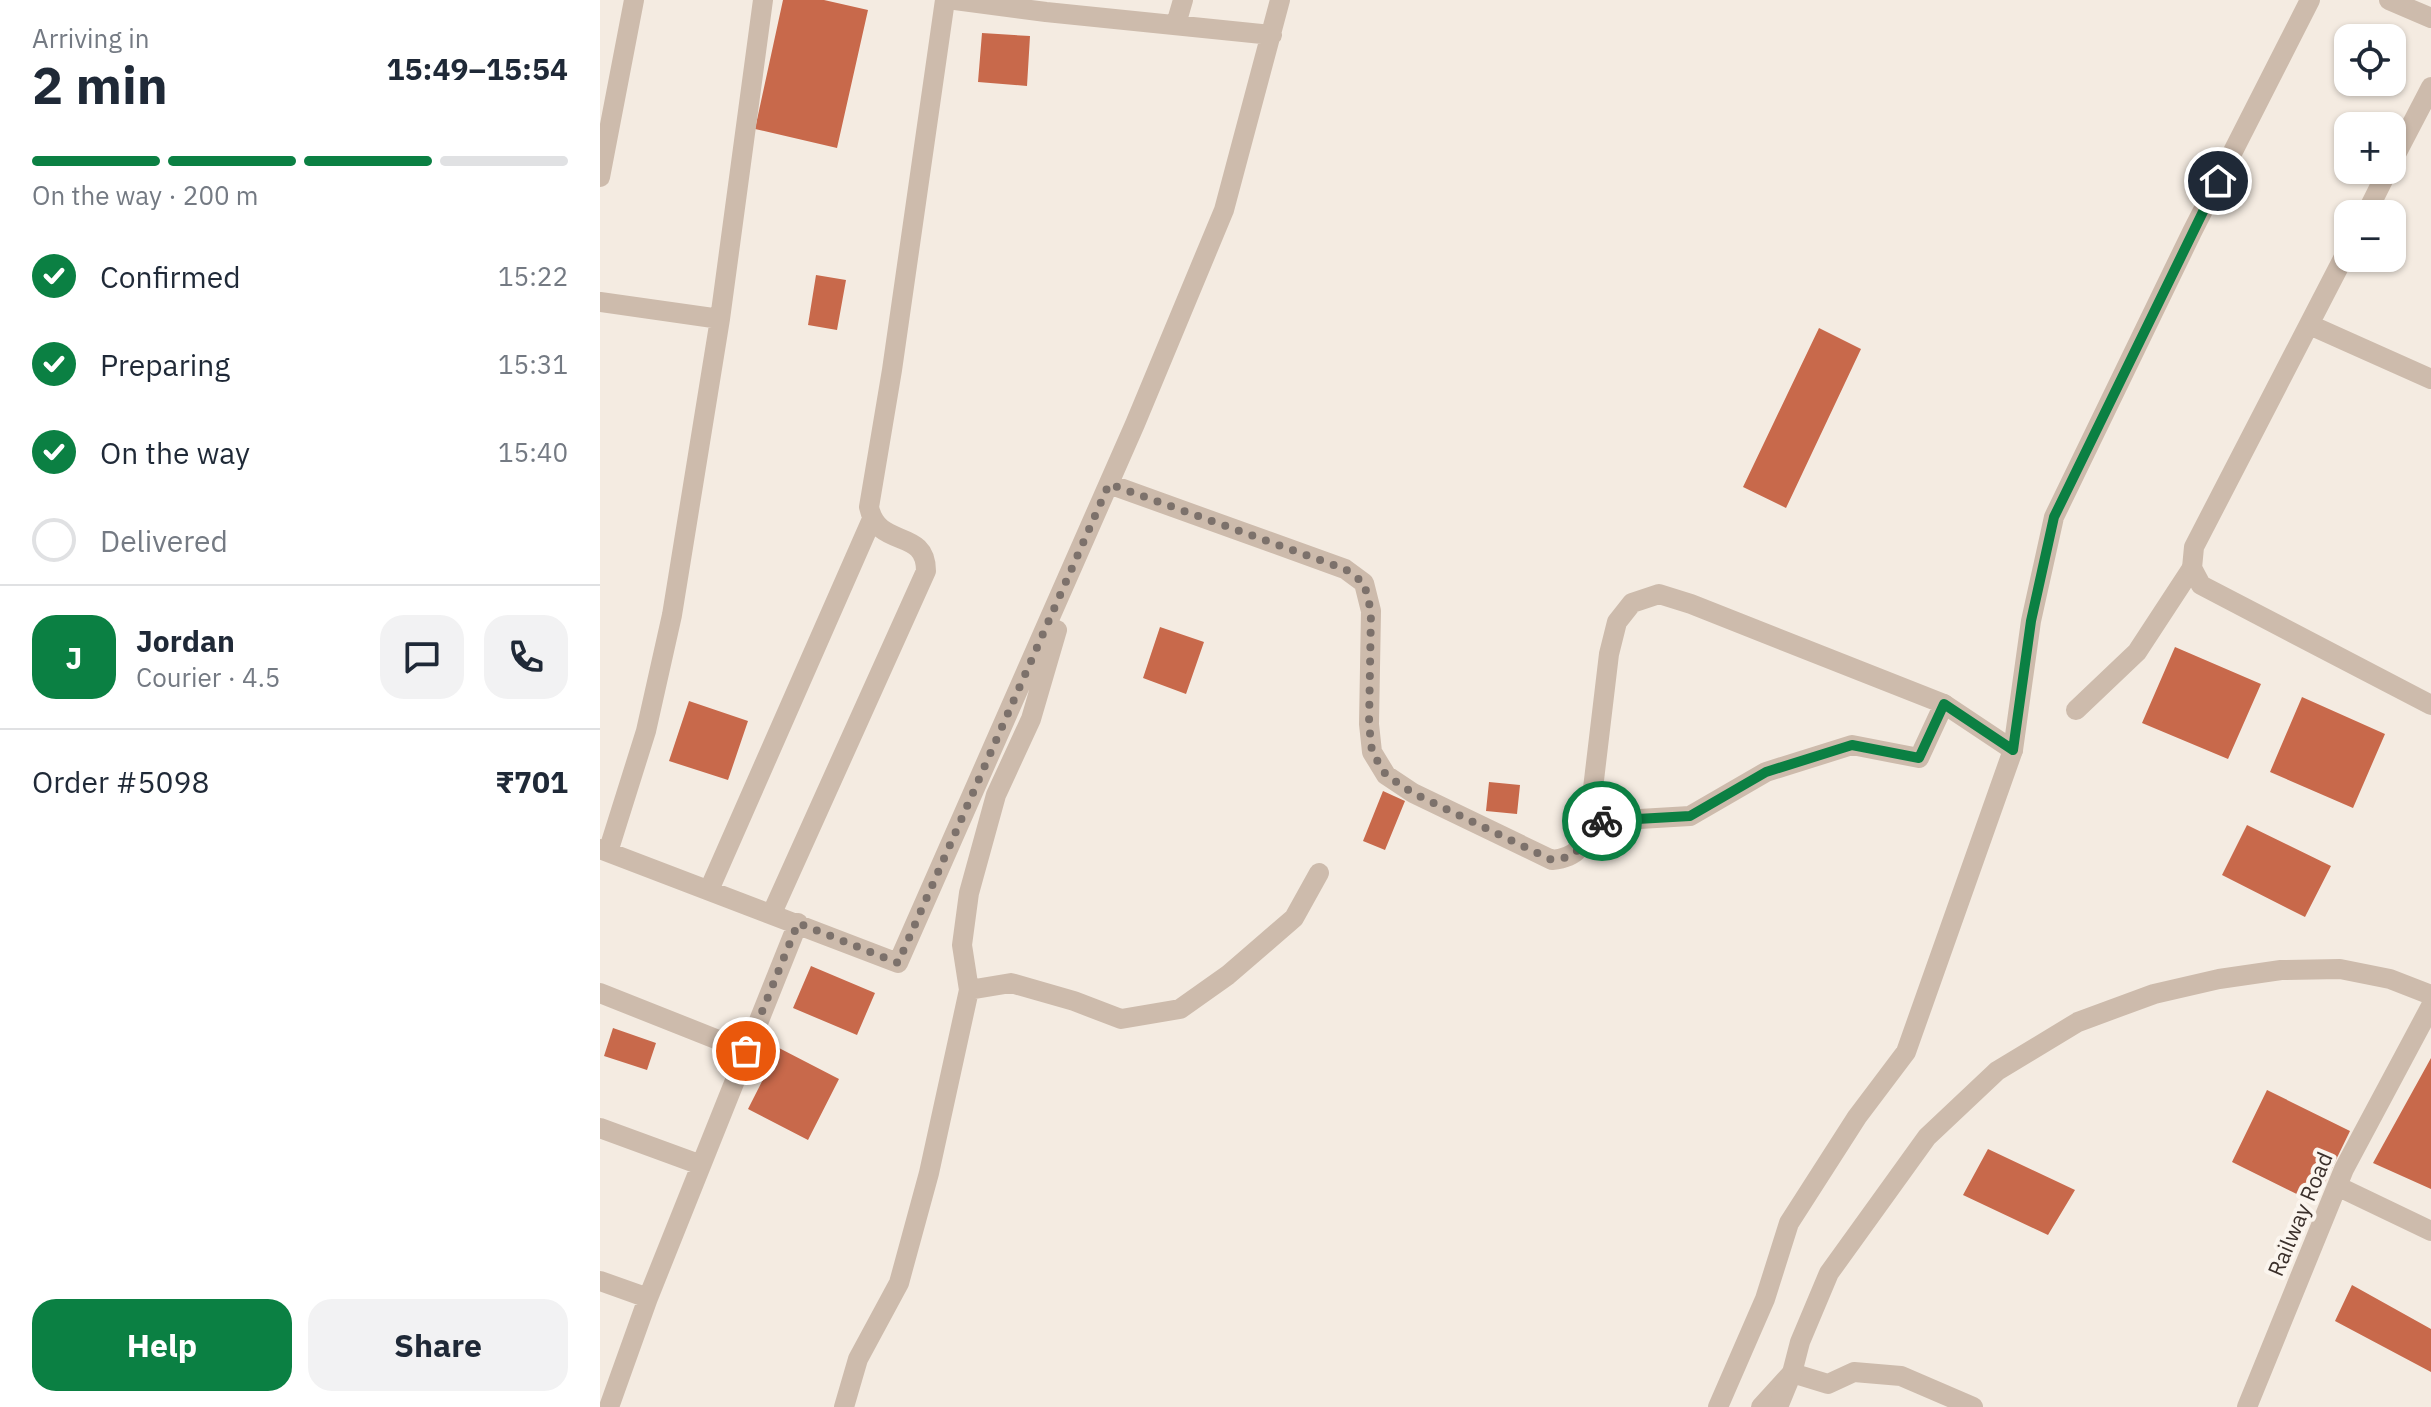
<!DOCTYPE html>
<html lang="en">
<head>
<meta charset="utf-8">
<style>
	:root { --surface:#fff; --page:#f2f2f3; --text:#1f2937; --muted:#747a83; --line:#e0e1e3; --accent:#0b8043 }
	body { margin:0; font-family:"IBM Plex Sans",sans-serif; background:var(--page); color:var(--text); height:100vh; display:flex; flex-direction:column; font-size:30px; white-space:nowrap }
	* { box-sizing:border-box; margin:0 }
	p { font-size:26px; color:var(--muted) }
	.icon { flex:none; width:44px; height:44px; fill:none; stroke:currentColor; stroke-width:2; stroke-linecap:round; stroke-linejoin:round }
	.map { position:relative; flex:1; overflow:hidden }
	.sheet { display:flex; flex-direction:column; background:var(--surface); width:600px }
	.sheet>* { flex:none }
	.fabs { position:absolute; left:1734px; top:24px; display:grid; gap:16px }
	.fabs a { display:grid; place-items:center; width:72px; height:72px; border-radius:16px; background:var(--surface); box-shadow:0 2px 6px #0004; font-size:40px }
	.pin { position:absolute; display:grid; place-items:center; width:68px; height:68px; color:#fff; margin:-34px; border:4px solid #fff; border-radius:50%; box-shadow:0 2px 8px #0007 }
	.courier { position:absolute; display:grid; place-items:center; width:80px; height:80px; margin:-40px; border:6px solid #0b8043; border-radius:50%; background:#fff; color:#222; box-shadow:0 2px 10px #0007 }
	.overview em { font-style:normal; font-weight:700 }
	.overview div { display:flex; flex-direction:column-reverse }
	.overview { display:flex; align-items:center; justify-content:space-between; height:136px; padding:0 32px }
	h1 { font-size:52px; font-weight:700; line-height:60px }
	.bar { display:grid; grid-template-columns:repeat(4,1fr); gap:12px 8px; align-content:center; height:96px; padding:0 32px }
	.bar i { height:10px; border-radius:6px; background:var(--line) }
	.bar .active { background:var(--accent) }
	.bar p { grid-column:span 4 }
	.line { display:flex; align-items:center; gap:20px; padding:0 32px; border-top:2px solid var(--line) }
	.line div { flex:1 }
	.round { display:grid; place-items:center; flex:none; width:84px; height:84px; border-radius:24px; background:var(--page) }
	ol { padding:0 32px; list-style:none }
	li { display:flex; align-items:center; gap:24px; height:88px }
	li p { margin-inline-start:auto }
	li .icon { padding:8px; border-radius:50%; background:var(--accent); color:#fff; stroke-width:4 }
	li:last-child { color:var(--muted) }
	li i { width:44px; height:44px; border:4px solid var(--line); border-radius:50% }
	.primary-button { display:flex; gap:16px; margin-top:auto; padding:16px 32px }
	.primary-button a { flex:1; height:92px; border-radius:24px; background:var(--accent); color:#fff; font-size:32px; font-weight:700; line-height:92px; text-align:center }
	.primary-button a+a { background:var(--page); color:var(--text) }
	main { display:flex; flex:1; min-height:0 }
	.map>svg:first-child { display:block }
	.building { fill:#c8694b }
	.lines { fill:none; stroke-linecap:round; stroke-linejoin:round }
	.service { stroke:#cdbbac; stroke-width:20 }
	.minor { stroke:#cdbbac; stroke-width:20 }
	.tertiary { stroke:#cdbbac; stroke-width:20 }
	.done { stroke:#7c716b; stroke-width:8; stroke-dasharray:0 14.4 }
	.route { stroke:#0b8043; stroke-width:10 }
	.labels { text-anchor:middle; stroke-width:8; stroke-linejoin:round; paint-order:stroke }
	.street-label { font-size:22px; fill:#3b302b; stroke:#fbf5ee }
</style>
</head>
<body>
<main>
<section class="sheet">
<div class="overview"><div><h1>2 min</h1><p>Arriving in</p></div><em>15:49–15:54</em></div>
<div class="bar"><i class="active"></i><i class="active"></i><i class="active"></i><i></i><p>On the way · 200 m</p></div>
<ol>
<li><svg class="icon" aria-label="check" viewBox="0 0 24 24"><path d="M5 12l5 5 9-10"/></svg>Confirmed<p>15:22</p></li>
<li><svg class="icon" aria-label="check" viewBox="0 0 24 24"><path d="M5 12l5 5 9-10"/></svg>Preparing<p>15:31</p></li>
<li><svg class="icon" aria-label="check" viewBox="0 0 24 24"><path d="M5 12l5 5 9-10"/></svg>On the way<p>15:40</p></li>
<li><i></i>Delivered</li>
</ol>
<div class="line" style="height:144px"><b class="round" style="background:var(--accent);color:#fff">J</b><div><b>Jordan</b><p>Courier · 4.5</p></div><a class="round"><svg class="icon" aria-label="chat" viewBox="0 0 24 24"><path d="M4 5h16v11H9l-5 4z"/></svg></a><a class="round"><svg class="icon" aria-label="phone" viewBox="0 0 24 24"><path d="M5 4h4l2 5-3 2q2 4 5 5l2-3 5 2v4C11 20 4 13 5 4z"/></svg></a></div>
<div class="line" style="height:104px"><div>Order #5098</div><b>₹701</b></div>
<div class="primary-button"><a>Help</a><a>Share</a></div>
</section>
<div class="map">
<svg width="1831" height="1407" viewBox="0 0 1831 1407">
	<rect width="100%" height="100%" fill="#f4ebe1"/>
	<path class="building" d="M 183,0 L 224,0 L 268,10 L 237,148 L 155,129 Z
		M 382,33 L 430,36 L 427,86 L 378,82 Z
		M 216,275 L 246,280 L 237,330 L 208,325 Z
		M 1219,328 L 1261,349 L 1186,508 L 1143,487 Z
		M 560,627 L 604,642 L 586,694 L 543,678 Z
		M 1575,647 L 1661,684 L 1628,759 L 1542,723 Z
		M 1702,697 L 1785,734 L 1753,808 L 1670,772 Z
		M 89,701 L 148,721 L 128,780 L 69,761 Z
		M 889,782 L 920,785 L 917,814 L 886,811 Z
		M 783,791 L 805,801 L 785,850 L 763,841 Z
		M 1647,825 L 1731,866 L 1705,917 L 1622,875 Z
		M 211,966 L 275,993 L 257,1035 L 193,1008 Z
		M 13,1028 L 56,1043 L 47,1070 L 4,1056 Z
		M 179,1048 L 239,1079 L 208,1140 L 148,1109 Z
		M 1831,1058 L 1831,1189 L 1773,1163 Z
		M 1667,1090 L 1750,1131 L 1715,1203 L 1632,1162 Z
		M 1388,1149 L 1475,1190 L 1448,1235 L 1363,1195 Z
		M 1752,1285 L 1831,1329 L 1831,1372 L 1735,1321 Z"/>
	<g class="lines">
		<path class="service" d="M 1344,704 L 1413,750
			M 1476,710 L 1537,652 L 1592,568"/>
		<path class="minor" d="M 355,0 L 446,12 L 672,35
			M 1789,0 L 1831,18
			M 576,24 L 583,0
			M 1792,162 L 1831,87
			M 0,177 L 34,0
			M 1766,214 L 1788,170
			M 1748,249 L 1594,547 L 1592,568 L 1601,585 L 1831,705
			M 0,302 L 120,319
			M 1710,325 L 1831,379
			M 509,484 L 745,569 L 764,583 L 771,611 L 769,724 L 772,752 L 786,775 L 813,793 L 952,860 C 979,857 982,847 989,822 L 1009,654 L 1017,622 L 1032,603 L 1059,594 L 1091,604 L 1344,704 L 1319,758 L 1252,745 L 1166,772 L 1090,816 L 989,822
			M 0,849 L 298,963 L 535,424 L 624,210 L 680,0
			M 8,852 L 46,731 L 72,615 L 120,319 L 163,0
			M 109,890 L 272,519
			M 172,913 L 326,571 C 326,527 278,550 269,507 L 292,370 L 345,0
			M 369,990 L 362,945 L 369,893 L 396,795 L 431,719 L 457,630
			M 0,993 L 146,1051
			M 0,1128 L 101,1165
			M 1737,1186 L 1831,1231
			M 0,1281 L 48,1298
			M 9,1407 L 48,1298 L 198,923
			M 244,1407 L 258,1359 L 299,1283 L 329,1173 L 369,990 L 411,983 L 474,1001 L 521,1019 L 580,1009 L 628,975 L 694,918 L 719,873
			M 1118,1407 L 1165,1299 L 1189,1223 L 1257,1117 L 1306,1052 L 1413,750 L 1431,621 L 1454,517 L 1592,232 L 1710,0
			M 1161,1407 L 1192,1373 L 1228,1384 L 1254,1372 L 1301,1376 L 1373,1407
			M 1647,1407 L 1744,1169 L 1831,1006"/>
		<path class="tertiary" d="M 1178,1407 L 1192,1373 L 1200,1342 L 1229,1273 L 1327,1137 L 1397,1071 L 1478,1022 L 1554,994 L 1619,979 L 1681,970 L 1740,969 L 1790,979 L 1831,995"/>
	</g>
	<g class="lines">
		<path class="done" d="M 146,1051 L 198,923 L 298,963 L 509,484 L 745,569 L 764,583 L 771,611 L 769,724 L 772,752 L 786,775 L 813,793 L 952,860 C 979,857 983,847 989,822 L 1002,821"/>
		<path class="route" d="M 1002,821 L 1090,816 L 1166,772 L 1252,745 L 1319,758 L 1344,704 L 1413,750 L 1431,621 L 1454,517 L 1618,181"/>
	</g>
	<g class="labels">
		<g class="street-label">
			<text transform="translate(1700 1214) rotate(-67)" y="8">Railway Road</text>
		</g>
	</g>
</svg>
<div class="fabs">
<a><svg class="icon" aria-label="locate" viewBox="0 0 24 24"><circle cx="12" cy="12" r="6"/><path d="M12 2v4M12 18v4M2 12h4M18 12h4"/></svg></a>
<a>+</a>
<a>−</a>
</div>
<div class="pin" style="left:146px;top:1051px;background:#ea580c"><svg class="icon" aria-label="bag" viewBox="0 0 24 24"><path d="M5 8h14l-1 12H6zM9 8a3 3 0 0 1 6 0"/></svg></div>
<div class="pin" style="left:1618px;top:181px;background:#1f2937"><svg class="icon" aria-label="home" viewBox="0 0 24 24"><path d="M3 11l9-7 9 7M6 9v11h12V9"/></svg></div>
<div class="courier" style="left:1002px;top:821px"><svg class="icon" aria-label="bike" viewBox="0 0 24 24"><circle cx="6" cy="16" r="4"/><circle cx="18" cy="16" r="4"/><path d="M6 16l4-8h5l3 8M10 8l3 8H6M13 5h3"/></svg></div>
</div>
</main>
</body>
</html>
